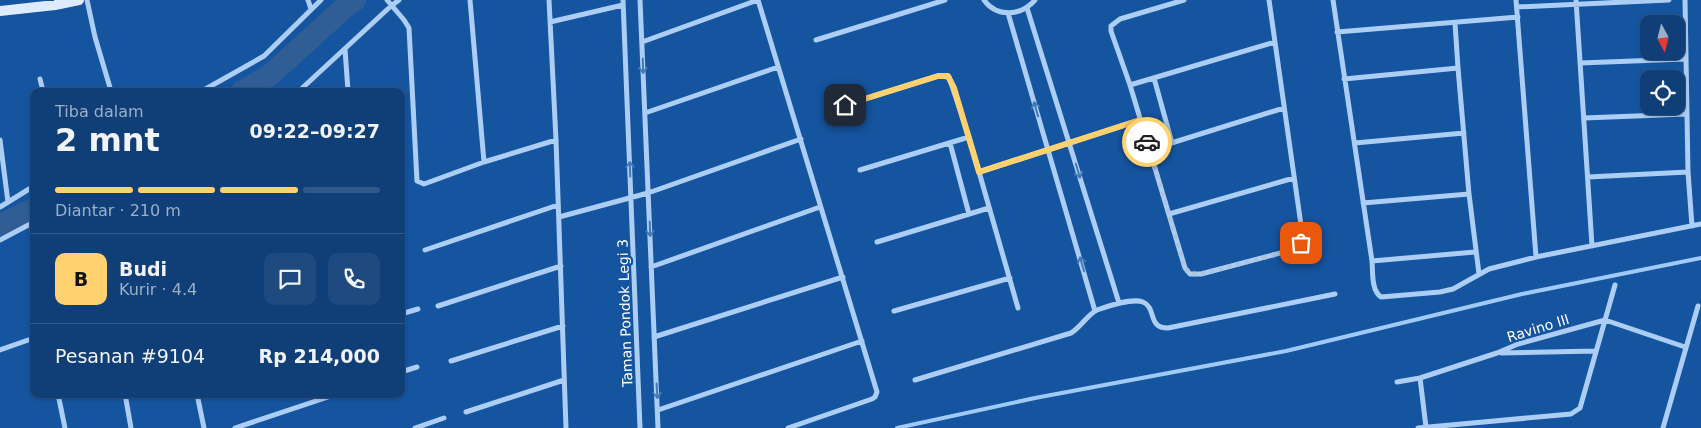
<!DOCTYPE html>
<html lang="id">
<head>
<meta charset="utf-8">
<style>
	:root { --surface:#103f77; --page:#1e4a7f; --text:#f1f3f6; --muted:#9cafc6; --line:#305889; --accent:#ffd26f }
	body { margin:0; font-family:"DejaVu Sans",sans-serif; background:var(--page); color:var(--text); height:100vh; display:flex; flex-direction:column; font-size:19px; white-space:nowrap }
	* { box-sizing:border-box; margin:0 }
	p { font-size:16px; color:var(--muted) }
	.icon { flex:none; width:28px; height:28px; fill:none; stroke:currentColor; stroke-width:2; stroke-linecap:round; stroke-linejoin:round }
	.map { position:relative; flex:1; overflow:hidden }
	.drawer { position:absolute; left:30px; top:88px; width:375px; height:310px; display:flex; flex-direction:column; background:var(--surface); border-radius:10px; box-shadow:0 1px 4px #0004,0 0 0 1px var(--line) }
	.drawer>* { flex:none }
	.needle { width:32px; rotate:173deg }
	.buttons { position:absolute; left:1640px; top:15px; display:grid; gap:10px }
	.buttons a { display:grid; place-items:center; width:45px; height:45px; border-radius:10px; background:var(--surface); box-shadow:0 1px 4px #0004,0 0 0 1px var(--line); font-size:25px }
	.pin { position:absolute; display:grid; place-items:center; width:42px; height:42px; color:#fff; margin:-21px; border-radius:10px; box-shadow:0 2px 8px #0006 }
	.courier { position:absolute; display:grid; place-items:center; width:50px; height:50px; margin:-25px; border:4px solid #ffd26f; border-radius:50%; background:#fff; color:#222; box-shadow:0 1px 6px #0007 }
	.head em { font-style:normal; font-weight:700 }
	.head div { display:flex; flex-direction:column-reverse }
	.head { display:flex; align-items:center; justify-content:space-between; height:85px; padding:0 25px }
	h1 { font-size:32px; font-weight:700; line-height:38px }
	.bar { display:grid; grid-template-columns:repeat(4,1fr); gap:8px 5px; align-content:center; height:60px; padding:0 25px }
	.bar i { height:6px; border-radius:4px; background:var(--line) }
	.bar .selected { background:var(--accent) }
	.bar p { grid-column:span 4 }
	.line { display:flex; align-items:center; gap:12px; padding:0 25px; border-top:1px solid var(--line) }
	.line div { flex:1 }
	.round { display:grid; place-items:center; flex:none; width:52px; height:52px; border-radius:10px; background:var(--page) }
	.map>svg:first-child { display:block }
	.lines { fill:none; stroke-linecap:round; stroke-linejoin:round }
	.stream { stroke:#9fcaf6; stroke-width:4 }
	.river { stroke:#305e94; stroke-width:22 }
	.street { stroke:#adcef4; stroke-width:5 }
	.secondary { stroke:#ddebfd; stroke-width:10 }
	.oneway { stroke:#4379b8 }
	.done { stroke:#adc3dd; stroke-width:5; stroke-dasharray:0 9 }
	.route { stroke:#ffd26f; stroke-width:6 }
	.labels { text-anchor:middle; stroke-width:4.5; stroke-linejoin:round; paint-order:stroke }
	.street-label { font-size:14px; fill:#fff; stroke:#15549f }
</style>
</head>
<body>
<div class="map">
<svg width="1701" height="428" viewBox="0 0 1701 428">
	<rect width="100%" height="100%" fill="#15549f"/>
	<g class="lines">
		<path class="stream" d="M 897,428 L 1035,398 L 1286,351 L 1522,294 L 1701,258"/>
		<path class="river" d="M 242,91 L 269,76 L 345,7 L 355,0
			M 0,225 L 34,209"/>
		<path class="street" d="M 87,0 L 95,37 L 111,91
			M 308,0 L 311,9
			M 387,0 L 404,20 L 409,28 L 417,181 L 424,184 L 484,162 L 556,140
			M 470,0 L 484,162
			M 549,0 L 556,140 L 566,428
			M 623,0 L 640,428
			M 640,0 L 658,428
			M 758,0 L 877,392 L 875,397 L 872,399 L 788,428
			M 984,0 C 997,18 1021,16 1035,0
			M 1184,0 L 1120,19 L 1111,26 L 1111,31 L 1130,85 L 1185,268 L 1190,274 L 1201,274 L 1288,251 L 1301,243 L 1303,239 L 1269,0
			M 1333,0 L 1372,261 C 1373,272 1371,290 1381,297 L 1440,292 L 1453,289 L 1489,269 L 1536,257 L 1701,224
			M 1516,0 L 1536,257
			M 1576,0 L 1592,246
			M 1685,0 L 1688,172 L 1692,226
			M 1517,7 L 1669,0
			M 1027,8 L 1119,303
			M 1008,13 L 1095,311
			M 550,22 L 623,5
			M 1455,23 L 1458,68 L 1469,194 L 1479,274
			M 1337,32 L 1518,17
			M 816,40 L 945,0
			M 642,42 L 758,0
			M 345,49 L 348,91
			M 1580,63 L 1686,59
			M 1154,78 L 1172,143
			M 40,79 L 43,91
			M 1344,79 L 1458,68
			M 1130,85 L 1275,42
			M 202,91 L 264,56 L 321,0
			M 299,91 L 391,6 L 399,0
			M 845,105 L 938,76 L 949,77 L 969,137 L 1018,308
			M 645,113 L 778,67
			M 1584,118 L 1687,114
			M 0,140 L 8,202
			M 950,143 L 969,214
			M 1355,143 L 1464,133
			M 1149,150 L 1284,108
			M 860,170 L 969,137
			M 979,172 L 1140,120
			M 1588,177 L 1688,172
			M 1363,203 L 1469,194
			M 0,207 L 34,186
			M 1169,214 L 1294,178
			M 559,217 L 648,193 L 801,139
			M 0,240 L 34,222
			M 877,242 L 989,208
			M 425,250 L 558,205
			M 1372,261 L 1475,252
			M 651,267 L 820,207
			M 438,306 L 561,266
			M 894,311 L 1010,278
			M 401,314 L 418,309
			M 654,337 L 843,277
			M 0,350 L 34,338
			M 1501,353 L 1596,351
			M 451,361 L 563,326
			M 401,372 L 417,367
			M 1420,378 L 1426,427
			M 915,380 L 1071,333 C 1081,327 1087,315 1097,310 C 1108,306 1133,298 1143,302 C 1157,308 1147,328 1168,328 L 1335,294
			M 1397,382 L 1420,378 L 1497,353 L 1518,344 L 1605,320 L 1685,347
			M 58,394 L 65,428
			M 125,394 L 131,428
			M 197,394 L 204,428
			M 658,410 L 862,341
			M 466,412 L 564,380
			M 235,428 L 337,394
			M 415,428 L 444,418
			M 1418,428 L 1571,414 L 1580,408 L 1615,285
			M 1663,428 L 1698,306"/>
		<path class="secondary" d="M 0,11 L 55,5 L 79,0"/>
	</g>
	<defs><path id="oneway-shaft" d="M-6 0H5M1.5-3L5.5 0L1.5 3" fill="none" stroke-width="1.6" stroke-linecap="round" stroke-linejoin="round" transform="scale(1.25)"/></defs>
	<g class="oneway">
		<use href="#oneway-shaft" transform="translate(643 66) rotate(88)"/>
		<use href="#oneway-shaft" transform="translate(1036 109) rotate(-106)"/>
		<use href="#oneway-shaft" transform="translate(630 169) rotate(-92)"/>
		<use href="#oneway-shaft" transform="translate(1078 171) rotate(73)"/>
		<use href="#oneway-shaft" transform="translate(650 229) rotate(88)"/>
		<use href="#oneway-shaft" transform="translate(1082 264) rotate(-106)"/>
		<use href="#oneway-shaft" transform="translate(657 391) rotate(87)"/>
	</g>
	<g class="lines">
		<path class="done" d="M 1147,142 L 1185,268 L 1190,274 L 1201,274 L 1288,251 L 1301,243"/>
		<path class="route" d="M 845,105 L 938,76 L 948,76 L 954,88 L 979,172 L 1140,120 L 1147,142"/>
	</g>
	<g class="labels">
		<g class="street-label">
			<text transform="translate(625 313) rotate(-92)" y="5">Taman Pondok Legi 3</text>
			<text transform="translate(1538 328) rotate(-17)" y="5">Ravino III</text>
		</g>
	</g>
</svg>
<div class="buttons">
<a><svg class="needle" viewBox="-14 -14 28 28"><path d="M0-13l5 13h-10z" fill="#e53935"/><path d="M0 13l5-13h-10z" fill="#9cafc6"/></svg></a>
<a><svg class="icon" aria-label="locate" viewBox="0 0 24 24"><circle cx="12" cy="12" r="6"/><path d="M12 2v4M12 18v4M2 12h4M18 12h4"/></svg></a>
</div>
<div class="pin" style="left:1301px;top:243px;background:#ea580c"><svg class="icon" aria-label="bag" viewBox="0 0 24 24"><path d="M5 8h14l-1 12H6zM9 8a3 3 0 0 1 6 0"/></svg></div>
<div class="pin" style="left:845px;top:105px;background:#1f2937"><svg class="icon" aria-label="home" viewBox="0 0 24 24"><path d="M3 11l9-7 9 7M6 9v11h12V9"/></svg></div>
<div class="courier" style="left:1147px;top:142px"><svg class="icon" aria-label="car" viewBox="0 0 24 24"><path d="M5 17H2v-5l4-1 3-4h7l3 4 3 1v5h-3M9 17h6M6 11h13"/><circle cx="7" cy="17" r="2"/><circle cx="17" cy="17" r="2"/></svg></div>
<section class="drawer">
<div class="head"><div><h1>2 mnt</h1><p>Tiba dalam</p></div><em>09:22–09:27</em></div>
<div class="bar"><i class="selected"></i><i class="selected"></i><i class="selected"></i><i></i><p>Diantar · 210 m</p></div>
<div class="line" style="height:90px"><b class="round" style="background:var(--accent);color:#111">B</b><div><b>Budi</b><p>Kurir · 4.4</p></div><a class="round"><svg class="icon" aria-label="chat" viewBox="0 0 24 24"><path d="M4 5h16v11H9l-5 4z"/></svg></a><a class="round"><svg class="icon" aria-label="phone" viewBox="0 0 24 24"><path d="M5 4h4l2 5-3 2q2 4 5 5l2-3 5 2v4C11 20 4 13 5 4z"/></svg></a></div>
<div class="line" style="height:65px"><div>Pesanan #9104</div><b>Rp 214,000</b></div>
</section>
</div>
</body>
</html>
